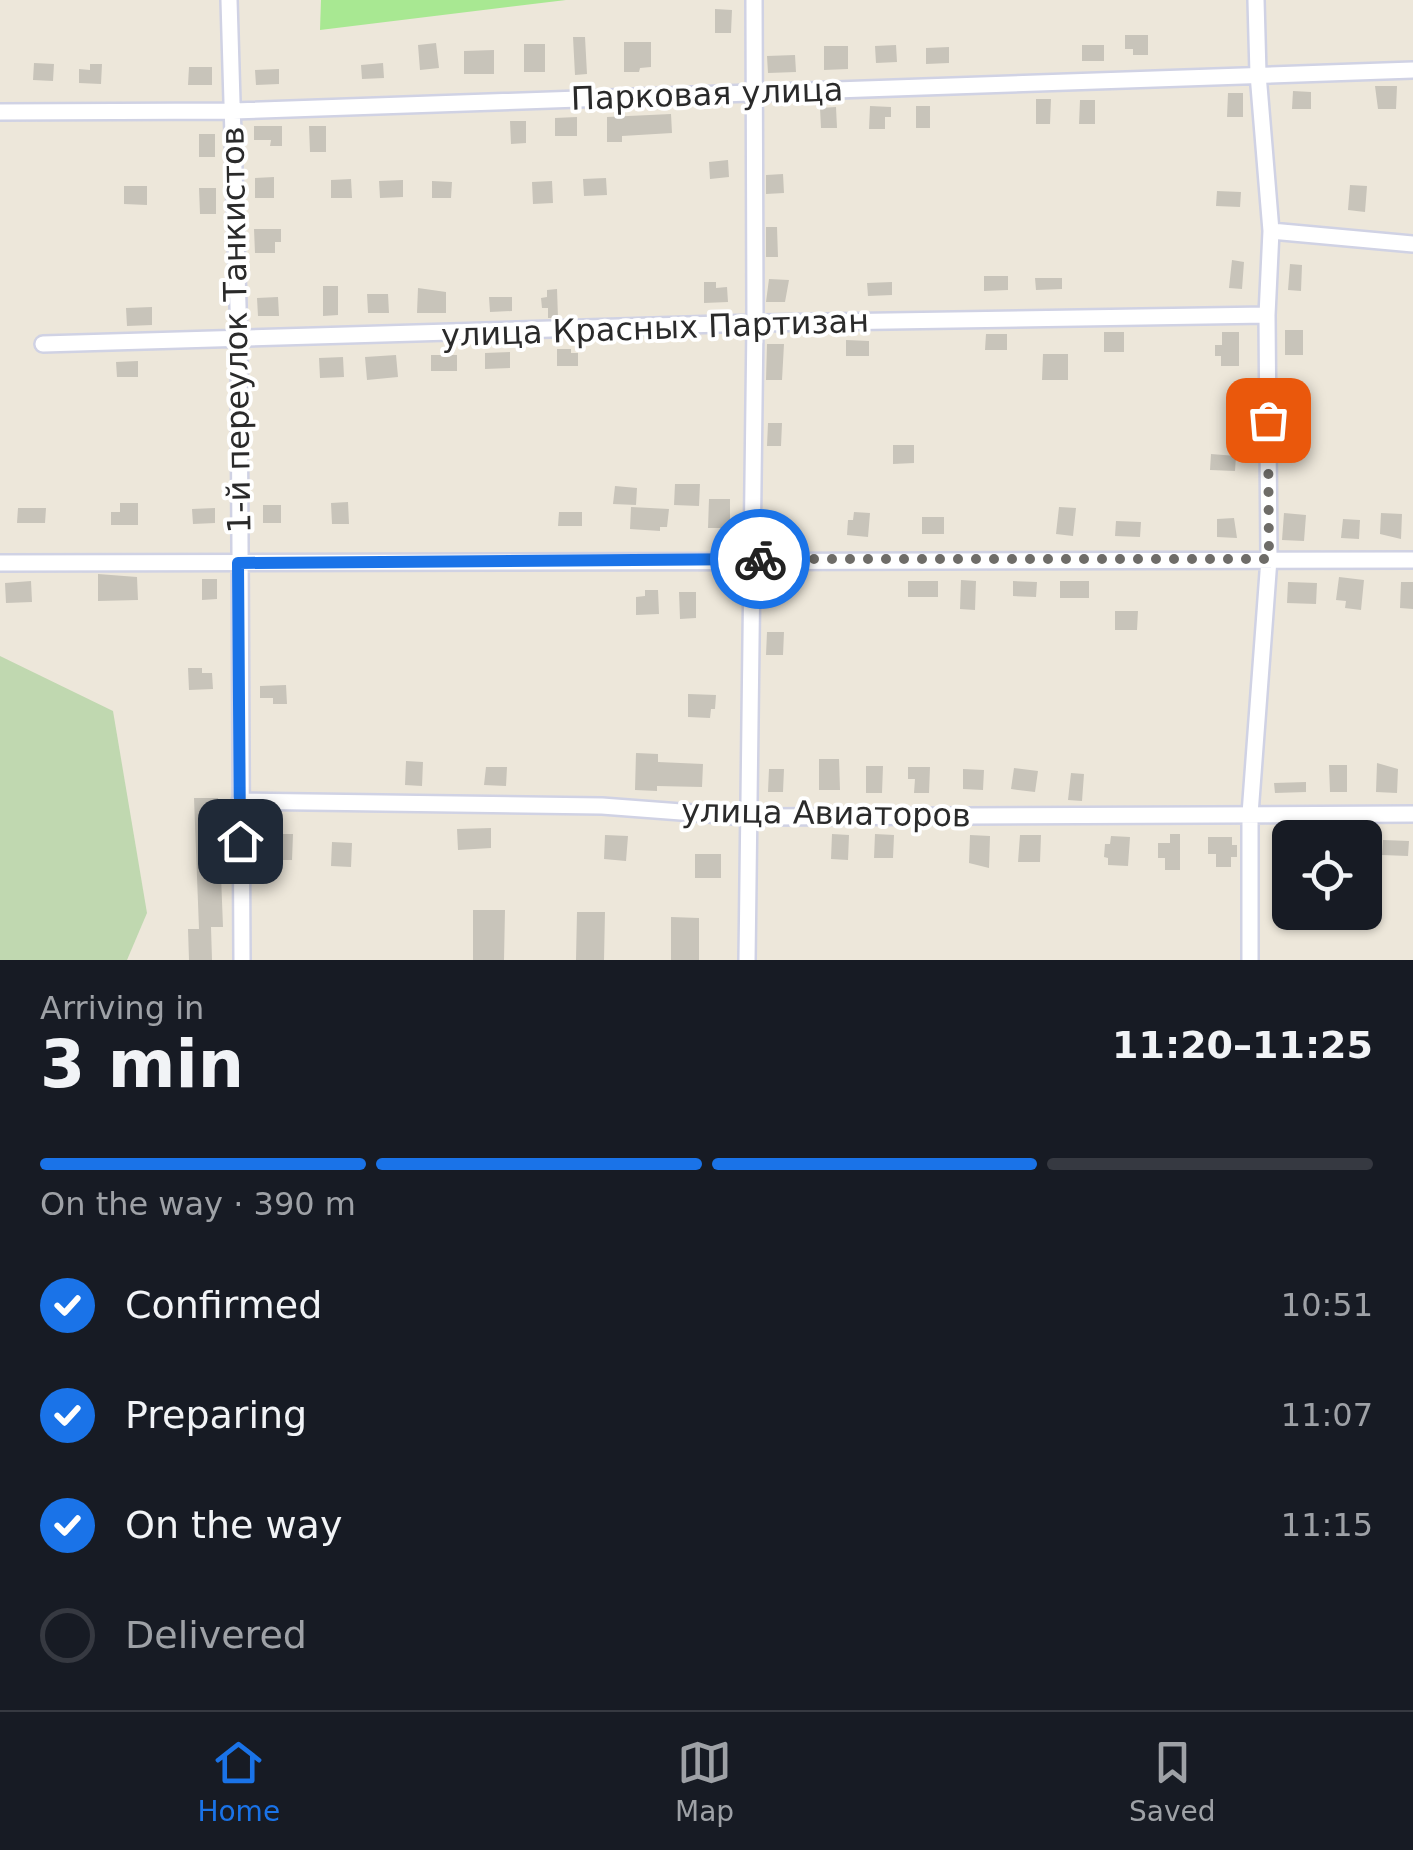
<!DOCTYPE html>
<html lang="en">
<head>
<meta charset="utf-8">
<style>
	:root { --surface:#171b24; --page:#20242c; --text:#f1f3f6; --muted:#9ea1a6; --line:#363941; --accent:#1a73e8 }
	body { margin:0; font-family:"DejaVu Sans",sans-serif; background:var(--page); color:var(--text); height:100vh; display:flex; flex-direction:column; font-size:38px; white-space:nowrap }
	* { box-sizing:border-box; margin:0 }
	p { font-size:32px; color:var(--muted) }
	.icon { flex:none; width:55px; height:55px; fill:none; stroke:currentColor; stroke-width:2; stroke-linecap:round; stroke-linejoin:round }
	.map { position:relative; height:960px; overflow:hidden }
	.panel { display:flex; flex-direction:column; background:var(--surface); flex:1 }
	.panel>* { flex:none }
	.controls { position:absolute; left:1272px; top:820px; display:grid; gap:20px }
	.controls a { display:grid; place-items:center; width:110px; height:110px; border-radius:15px; background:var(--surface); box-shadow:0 2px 8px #0004; font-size:50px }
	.pin { position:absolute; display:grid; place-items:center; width:85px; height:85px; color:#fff; margin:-42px; border-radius:20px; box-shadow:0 5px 15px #0006 }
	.courier { position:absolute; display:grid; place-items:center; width:100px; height:100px; margin:-50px; border:8px solid #1a73e8; border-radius:50%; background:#fff; color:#222; box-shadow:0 2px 12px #0007 }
	.overview em { font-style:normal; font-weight:700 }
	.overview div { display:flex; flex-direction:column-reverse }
	.overview { display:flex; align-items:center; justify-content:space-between; height:170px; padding:0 40px }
	h1 { font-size:65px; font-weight:700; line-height:75px }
	.bar { display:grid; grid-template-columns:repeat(4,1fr); gap:15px 10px; align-content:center; height:120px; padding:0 40px }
	.bar i { height:12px; border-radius:8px; background:var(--line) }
	.bar .current { background:var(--accent) }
	.bar p { grid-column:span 4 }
	ol { padding:0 40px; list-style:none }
	li { display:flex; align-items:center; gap:30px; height:110px }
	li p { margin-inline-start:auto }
	li .icon { padding:10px; border-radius:50%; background:var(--accent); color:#fff; stroke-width:4 }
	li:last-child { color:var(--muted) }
	li i { width:55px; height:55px; border:5px solid var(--line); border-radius:50% }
	.dock { display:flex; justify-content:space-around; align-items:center; height:140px; border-top:2px solid var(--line); background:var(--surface); font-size:28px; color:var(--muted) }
	.dock a { display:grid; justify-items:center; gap:5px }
	.dock .current { color:var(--accent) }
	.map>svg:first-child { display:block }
	.green { fill:#a8e892 }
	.cemetery { fill:#c0d8b0 }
	.building { fill:#c8c4ba }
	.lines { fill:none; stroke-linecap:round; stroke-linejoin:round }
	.minor-casing { stroke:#d0d2e4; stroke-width:20 }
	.minor { stroke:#fff; stroke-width:15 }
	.done { stroke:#6e6c68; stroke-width:10; stroke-dasharray:0 18 }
	.route { stroke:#1a73e8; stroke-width:12 }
	.labels { text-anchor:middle; stroke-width:8; stroke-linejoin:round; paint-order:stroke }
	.street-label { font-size:32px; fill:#2a2a2a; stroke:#fff }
</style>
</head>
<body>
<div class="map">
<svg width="1413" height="960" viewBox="0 0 1413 960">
	<rect width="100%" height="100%" fill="#ede7da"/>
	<path class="green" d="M 321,0 L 566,0 L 320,30 Z"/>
	<path class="cemetery" d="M 0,656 L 113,711 L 147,913 L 127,960 L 0,960 Z"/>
	<path class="building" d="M 715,9 L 732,10 L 731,33 L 715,33 Z
		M 1125,35 L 1148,35 L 1148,55 L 1133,55 L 1133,49 L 1125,49 Z
		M 573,37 L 585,37 L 587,74 L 575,75 Z
		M 624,42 L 651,42 L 651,67 L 640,68 L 639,72 L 624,72 Z
		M 436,43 L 439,68 L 420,70 L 418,45 Z
		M 524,44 L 545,44 L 545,72 L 524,72 Z
		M 896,45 L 897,62 L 876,63 L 875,46 Z
		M 1082,45 L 1104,45 L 1104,61 L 1082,61 Z
		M 824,46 L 848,46 L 848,69 L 824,70 Z
		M 949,47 L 949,63 L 926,64 L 926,48 Z
		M 494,50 L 494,74 L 464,74 L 464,51 Z
		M 795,55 L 796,72 L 768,73 L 767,56 Z
		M 34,63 L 54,64 L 53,81 L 33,80 Z
		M 383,63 L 384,78 L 362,79 L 361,65 Z
		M 90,64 L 102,64 L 101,84 L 79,83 L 79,69 L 90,70 Z
		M 189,67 L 212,67 L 212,85 L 188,85 Z
		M 279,69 L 279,84 L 256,85 L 255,70 Z
		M 1375,86 L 1397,86 L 1396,109 L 1378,109 Z
		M 1293,91 L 1311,92 L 1311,109 L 1292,109 Z
		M 1228,93 L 1243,93 L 1243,117 L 1227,117 Z
		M 1036,99 L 1051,99 L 1050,124 L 1036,124 Z
		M 1080,100 L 1095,100 L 1095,124 L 1079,124 Z
		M 870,106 L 891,107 L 891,117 L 885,117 L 885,129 L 869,129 Z
		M 916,106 L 930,106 L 930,128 L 916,128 Z
		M 836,107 L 837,128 L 821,128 L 820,108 Z
		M 671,114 L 672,133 L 622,136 L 622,142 L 607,142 L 607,117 Z
		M 577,117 L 577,136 L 555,136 L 555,118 Z
		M 510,121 L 526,121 L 526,143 L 511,144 Z
		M 254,126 L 282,126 L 282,146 L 270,146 L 271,140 L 254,140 Z
		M 309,126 L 326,126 L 326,152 L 310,152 Z
		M 199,134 L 215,134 L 215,157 L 199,157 Z
		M 728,160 L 729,177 L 710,179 L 709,162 Z
		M 783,174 L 784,193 L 766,194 L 766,175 Z
		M 274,177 L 274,198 L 255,198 L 255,178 Z
		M 606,178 L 607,195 L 584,196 L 583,179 Z
		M 351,179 L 352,198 L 331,198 L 331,180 Z
		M 403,180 L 403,197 L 380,198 L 379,181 Z
		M 432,181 L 452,182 L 451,198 L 432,198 Z
		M 552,181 L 553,203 L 533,204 L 532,182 Z
		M 1350,185 L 1367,186 L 1365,212 L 1348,210 Z
		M 124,186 L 147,186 L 147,205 L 124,204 Z
		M 199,188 L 216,188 L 216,214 L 200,214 Z
		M 1217,191 L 1241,192 L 1240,207 L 1216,206 Z
		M 766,227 L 777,227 L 778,257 L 766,257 Z
		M 254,229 L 281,229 L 281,242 L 275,242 L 275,253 L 255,253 Z
		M 1232,260 L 1244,262 L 1242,289 L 1229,288 Z
		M 1290,264 L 1302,265 L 1301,291 L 1288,290 Z
		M 984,276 L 1008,276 L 1008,290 L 984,291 Z
		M 1035,278 L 1062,278 L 1062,289 L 1036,290 Z
		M 769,279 L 789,280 L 785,302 L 766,302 Z
		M 704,282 L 716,282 L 716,288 L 727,287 L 728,302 L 704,303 Z
		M 892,282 L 892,295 L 868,296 L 867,283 Z
		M 323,286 L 338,286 L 338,315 L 323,316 Z
		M 418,288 L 446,292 L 446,313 L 417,313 Z
		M 557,289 L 558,318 L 548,318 L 548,308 L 542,308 L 541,298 L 547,297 L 547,290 Z
		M 367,294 L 388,294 L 389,313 L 368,313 Z
		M 278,297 L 279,316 L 258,316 L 257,298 Z
		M 489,297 L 512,297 L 512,311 L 490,312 Z
		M 152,307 L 152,325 L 127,326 L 126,308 Z
		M 1285,330 L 1303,330 L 1303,355 L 1285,355 Z
		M 1104,332 L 1124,332 L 1124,352 L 1104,352 Z
		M 1222,332 L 1239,332 L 1239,366 L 1221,366 L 1221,356 L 1215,356 L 1215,345 L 1222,345 Z
		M 986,334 L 1007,334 L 1007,350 L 985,350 Z
		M 846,340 L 869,341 L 869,356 L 846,356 Z
		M 767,344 L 784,344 L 782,380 L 766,380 Z
		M 557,349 L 571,349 L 571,353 L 578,353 L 578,366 L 557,366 Z
		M 510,352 L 510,368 L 485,369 L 485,353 Z
		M 1043,354 L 1068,354 L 1068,380 L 1042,380 Z
		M 396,355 L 398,377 L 367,380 L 365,357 Z
		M 431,355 L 457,355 L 457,371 L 431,371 Z
		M 343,357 L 344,377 L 320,378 L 319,358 Z
		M 138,361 L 138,377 L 117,377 L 116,362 Z
		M 1285,384 L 1303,384 L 1303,416 L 1285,416 Z
		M 1229,395 L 1245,395 L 1245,415 L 1229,415 Z
		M 768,423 L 782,423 L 781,446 L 767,446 Z
		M 893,445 L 914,445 L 914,463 L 893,464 Z
		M 1211,454 L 1236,456 L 1235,471 L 1210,470 Z
		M 675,484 L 700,484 L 699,506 L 674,505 Z
		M 615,486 L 637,488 L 636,505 L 613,504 Z
		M 709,499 L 730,499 L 730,528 L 708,528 Z
		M 348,502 L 349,524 L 332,524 L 331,503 Z
		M 120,503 L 138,503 L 138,525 L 111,525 L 111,512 L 120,512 Z
		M 263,505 L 281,505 L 281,523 L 263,523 Z
		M 631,507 L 669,509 L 667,527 L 660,527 L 660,531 L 630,529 Z
		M 1059,507 L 1076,508 L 1073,536 L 1056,534 Z
		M 18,508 L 46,508 L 45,523 L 17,523 Z
		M 215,508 L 215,523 L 193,524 L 192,509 Z
		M 559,512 L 582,512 L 582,526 L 558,526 Z
		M 854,512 L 870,513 L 868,537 L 847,535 L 848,520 L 853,520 Z
		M 1284,513 L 1306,515 L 1304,541 L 1282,540 Z
		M 1381,513 L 1402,514 L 1401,539 L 1380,534 Z
		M 922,517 L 944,517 L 944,534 L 922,534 Z
		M 1234,518 L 1237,538 L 1217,537 L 1217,519 Z
		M 1343,519 L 1360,520 L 1359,539 L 1341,538 Z
		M 1116,521 L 1141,522 L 1140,537 L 1115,536 Z
		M 98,574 L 137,577 L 138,600 L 98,601 Z
		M 1339,577 L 1364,580 L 1361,610 L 1345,608 L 1346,601 L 1336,600 Z
		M 202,579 L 217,579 L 217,599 L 202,600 Z
		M 961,580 L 976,581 L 975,610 L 960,609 Z
		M 31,581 L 32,602 L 6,603 L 5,583 Z
		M 908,581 L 938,581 L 938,597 L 908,597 Z
		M 1013,581 L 1037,582 L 1036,597 L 1013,596 Z
		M 1060,581 L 1089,581 L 1089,598 L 1060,598 Z
		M 1288,582 L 1317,583 L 1316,604 L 1287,603 Z
		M 1401,582 L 1413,582 L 1413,609 L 1400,608 Z
		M 645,590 L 658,590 L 659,614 L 636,615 L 636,597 L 645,596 Z
		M 679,592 L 696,592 L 696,618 L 680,619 Z
		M 1115,611 L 1138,611 L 1137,630 L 1115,630 Z
		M 767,632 L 784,632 L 783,655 L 766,655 Z
		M 188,668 L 202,668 L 202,673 L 212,673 L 213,689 L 189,690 Z
		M 286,685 L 287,704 L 273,704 L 273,698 L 260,698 L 260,686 Z
		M 688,694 L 716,695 L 715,709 L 711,709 L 710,718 L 688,717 Z
		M 636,753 L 658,754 L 658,762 L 703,764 L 702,787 L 657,786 L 657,791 L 635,790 Z
		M 819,759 L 839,759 L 840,790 L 819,790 Z
		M 406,761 L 423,762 L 422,786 L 405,785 Z
		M 1377,763 L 1398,769 L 1397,793 L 1376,792 Z
		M 1329,765 L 1347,765 L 1347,792 L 1330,792 Z
		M 866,766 L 883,766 L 882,793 L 866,793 Z
		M 486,767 L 507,767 L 506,786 L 484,785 Z
		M 908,767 L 930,767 L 929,793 L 914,793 L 915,779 L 908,779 Z
		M 1014,768 L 1038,771 L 1035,792 L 1011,789 Z
		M 769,769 L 784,769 L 783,792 L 768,792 Z
		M 963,769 L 984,770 L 983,790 L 963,789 Z
		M 1071,773 L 1084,774 L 1082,801 L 1068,800 Z
		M 1306,782 L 1306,792 L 1275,793 L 1274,783 Z
		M 194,798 L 218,798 L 223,927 L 211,927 L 212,960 L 189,960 L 188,929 L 199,929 Z
		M 491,828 L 491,848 L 458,850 L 457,829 Z
		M 269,834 L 293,834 L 292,860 L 257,860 L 257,841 L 269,842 Z
		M 832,834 L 849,835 L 848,860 L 831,859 Z
		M 875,834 L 894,835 L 893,858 L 874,858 Z
		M 1170,834 L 1180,834 L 1180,870 L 1165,870 L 1165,858 L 1158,858 L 1158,843 L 1170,843 Z
		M 605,835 L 628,836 L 626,861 L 604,859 Z
		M 970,835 L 990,836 L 989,868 L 969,863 Z
		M 1020,835 L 1041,835 L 1040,862 L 1018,862 Z
		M 1111,836 L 1130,837 L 1128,866 L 1108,865 L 1108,858 L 1104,857 L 1105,844 L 1110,844 Z
		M 1208,837 L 1232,837 L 1232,845 L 1237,845 L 1237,857 L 1231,857 L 1231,867 L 1216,867 L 1216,854 L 1208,854 Z
		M 1383,840 L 1409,841 L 1408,856 L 1382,855 Z
		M 332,842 L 352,843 L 351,867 L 331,866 Z
		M 695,854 L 721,854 L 721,878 L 695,878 Z
		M 473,910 L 505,910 L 504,960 L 473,960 Z
		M 577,912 L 605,912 L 604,960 L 576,960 Z
		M 671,917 L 699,918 L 699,960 L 671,960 Z"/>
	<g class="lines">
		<defs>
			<path id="minor" d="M 229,0 L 239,340 L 242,960
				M 0,112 L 233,111 L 1413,70
				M 1271,231 L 1413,244
				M 43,344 L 755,323 L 1267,315
				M 0,563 L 1413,560
				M 240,801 L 602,806 L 747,817 L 1413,814
				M 747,960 L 755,323 L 754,0
				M 1250,960 L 1250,814 L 1269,559 L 1267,315 L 1271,231 L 1258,74 L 1256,0"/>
		</defs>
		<use href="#minor" class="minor-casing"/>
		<use href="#minor" class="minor"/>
	</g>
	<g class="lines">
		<path class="done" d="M 760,559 L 1269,559 L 1268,420"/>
		<path class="route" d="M 240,841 L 238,563 L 760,559"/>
	</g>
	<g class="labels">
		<g class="street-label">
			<text transform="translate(707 94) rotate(-2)" y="11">Парковая улица</text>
			<text transform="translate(655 328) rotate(-2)" y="11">улица Красных Партизан</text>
			<text transform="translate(236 330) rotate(-91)" y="11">1-й переулок Танкистов</text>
			<text transform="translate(826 813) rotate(1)" y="11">улица Авиаторов</text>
		</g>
	</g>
</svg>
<div class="controls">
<a><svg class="icon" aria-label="locate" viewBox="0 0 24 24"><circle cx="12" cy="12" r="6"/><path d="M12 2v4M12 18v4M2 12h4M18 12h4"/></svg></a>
</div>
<div class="pin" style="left:1268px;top:420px;background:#ea580c"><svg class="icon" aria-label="bag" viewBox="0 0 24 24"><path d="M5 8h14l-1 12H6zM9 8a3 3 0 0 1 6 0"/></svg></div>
<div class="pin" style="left:240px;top:841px;background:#1f2937"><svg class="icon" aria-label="home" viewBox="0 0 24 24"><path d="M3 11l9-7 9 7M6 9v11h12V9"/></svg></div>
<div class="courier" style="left:760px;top:559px"><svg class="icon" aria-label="bike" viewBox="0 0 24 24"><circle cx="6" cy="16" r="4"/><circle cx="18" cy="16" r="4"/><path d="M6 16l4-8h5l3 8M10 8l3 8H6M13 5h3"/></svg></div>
</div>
<section class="panel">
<div class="overview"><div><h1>3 min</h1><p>Arriving in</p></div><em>11:20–11:25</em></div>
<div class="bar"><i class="current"></i><i class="current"></i><i class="current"></i><i></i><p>On the way · 390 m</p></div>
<ol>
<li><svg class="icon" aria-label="check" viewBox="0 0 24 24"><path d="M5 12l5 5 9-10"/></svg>Confirmed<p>10:51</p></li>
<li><svg class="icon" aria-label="check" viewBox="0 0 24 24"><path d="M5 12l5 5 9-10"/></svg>Preparing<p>11:07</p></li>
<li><svg class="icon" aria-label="check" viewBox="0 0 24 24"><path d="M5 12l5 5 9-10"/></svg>On the way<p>11:15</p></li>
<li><i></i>Delivered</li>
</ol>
</section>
<nav class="dock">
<a class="current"><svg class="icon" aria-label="home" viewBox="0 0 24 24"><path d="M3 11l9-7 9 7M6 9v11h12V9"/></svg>Home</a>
<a><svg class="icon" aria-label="map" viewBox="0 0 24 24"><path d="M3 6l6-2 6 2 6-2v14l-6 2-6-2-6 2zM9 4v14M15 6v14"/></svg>Map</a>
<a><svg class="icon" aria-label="saved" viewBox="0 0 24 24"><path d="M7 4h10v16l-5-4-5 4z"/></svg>Saved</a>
</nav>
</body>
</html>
